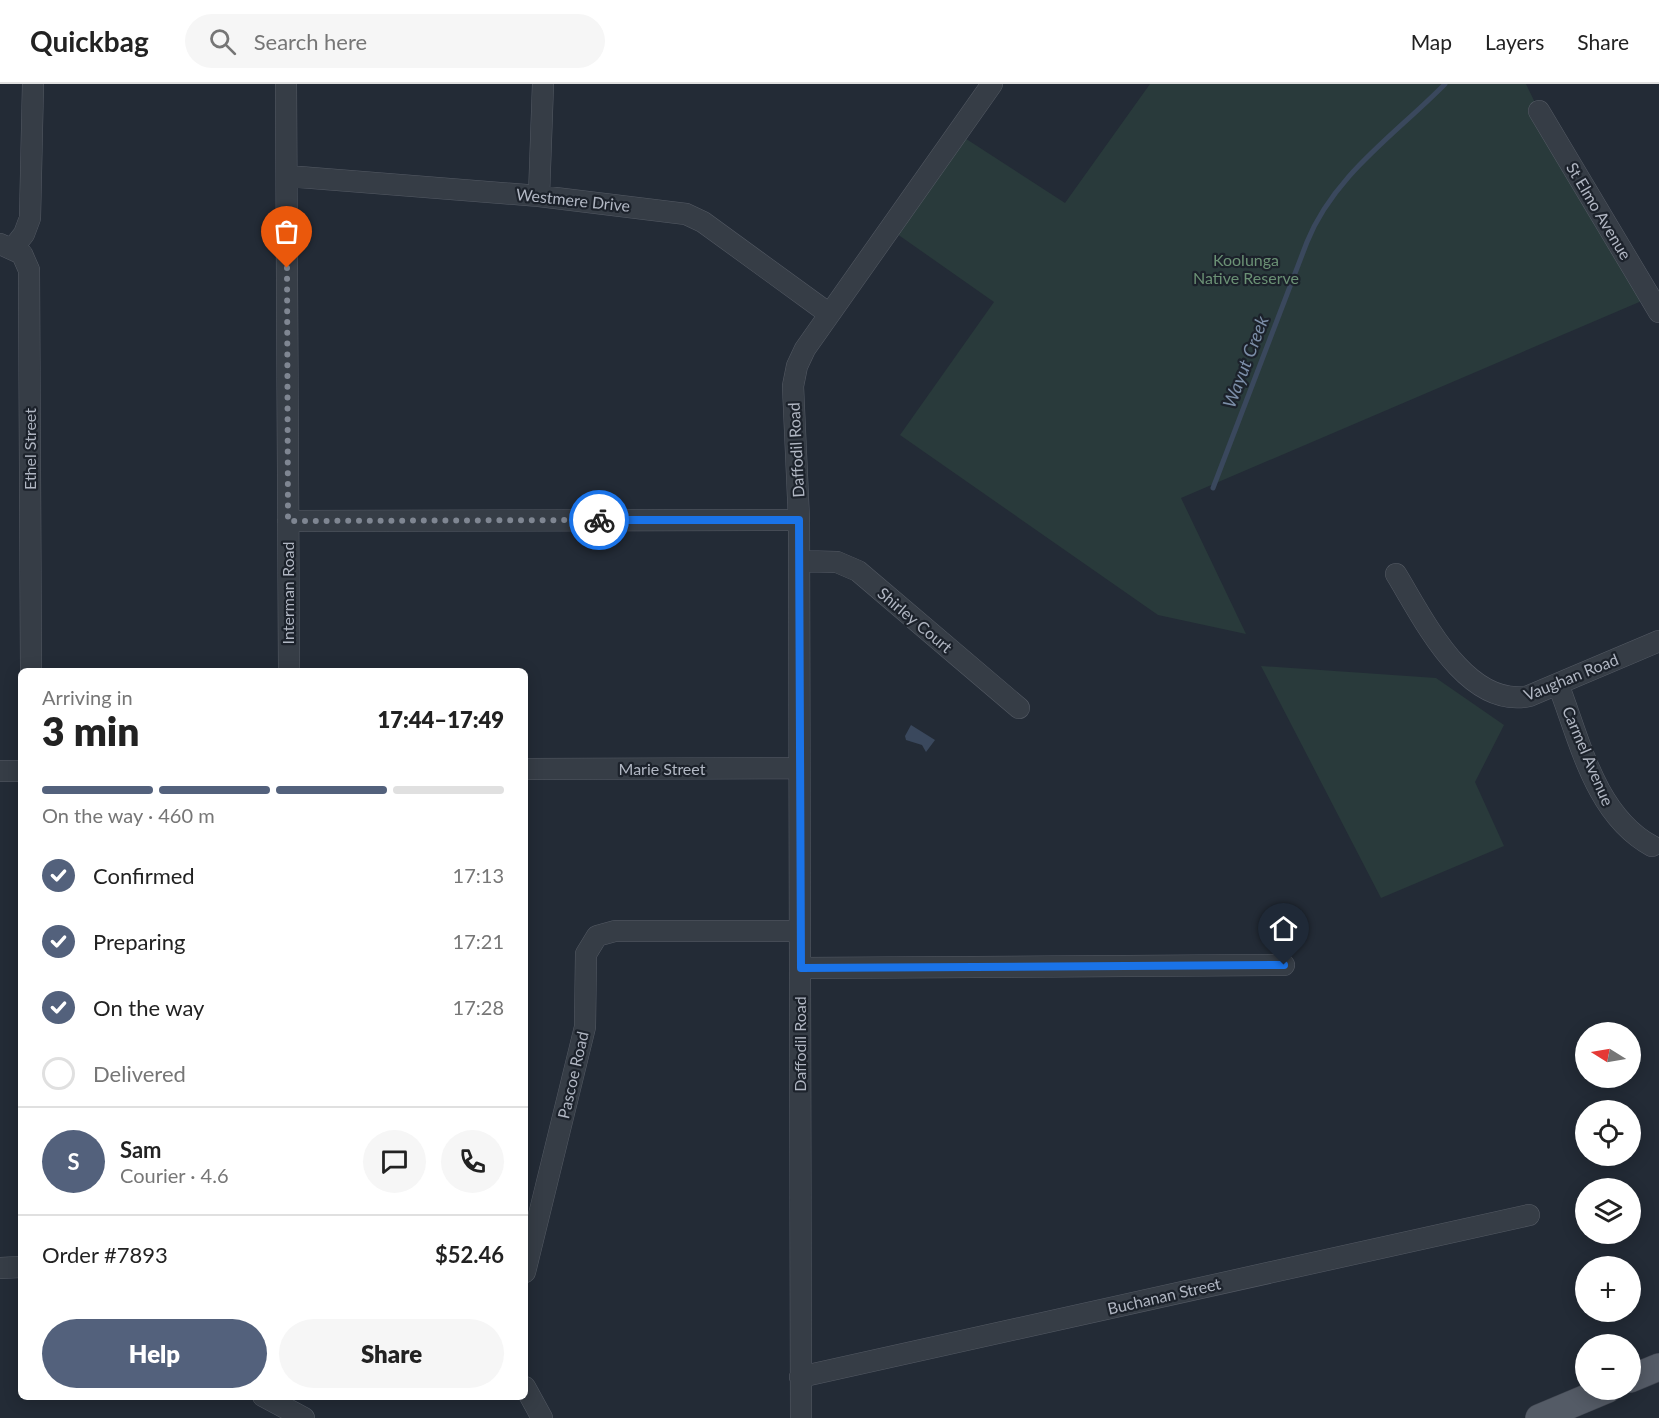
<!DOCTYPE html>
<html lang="en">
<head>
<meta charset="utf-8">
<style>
	:root { --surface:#fff; --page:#f6f6f6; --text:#222; --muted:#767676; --line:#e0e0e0; --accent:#53617c }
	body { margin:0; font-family:Lato,sans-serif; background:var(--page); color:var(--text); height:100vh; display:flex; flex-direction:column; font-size:22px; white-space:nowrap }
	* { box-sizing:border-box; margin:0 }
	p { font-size:20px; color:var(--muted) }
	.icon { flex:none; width:33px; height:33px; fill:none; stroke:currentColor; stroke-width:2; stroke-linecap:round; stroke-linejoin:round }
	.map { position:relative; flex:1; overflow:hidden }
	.side { position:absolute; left:18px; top:584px; width:510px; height:732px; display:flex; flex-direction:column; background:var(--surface); border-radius:9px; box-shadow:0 3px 15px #0003 }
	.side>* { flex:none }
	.needle { width:39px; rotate:281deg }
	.fabs { position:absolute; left:1575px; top:938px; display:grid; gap:12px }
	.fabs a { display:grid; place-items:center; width:66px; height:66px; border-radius:50%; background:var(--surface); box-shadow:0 3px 15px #0003; font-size:30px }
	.pin { position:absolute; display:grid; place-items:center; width:51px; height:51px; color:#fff; margin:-62px -26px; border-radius:50% 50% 50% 0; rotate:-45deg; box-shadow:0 0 6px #0007 }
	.pin .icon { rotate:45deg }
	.courier { position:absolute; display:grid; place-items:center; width:60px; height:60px; margin:-30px; border:4px solid #1a73e8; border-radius:50%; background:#fff; color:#222; box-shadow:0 2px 8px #0007 }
	.summary em { font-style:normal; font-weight:800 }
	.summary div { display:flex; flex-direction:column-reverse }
	.summary { display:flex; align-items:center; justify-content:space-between; height:102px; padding:0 24px }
	h1 { font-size:39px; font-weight:800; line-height:45px }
	.bar { display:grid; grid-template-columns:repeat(4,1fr); gap:9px 6px; align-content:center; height:72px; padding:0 24px }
	.bar i { height:8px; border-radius:4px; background:var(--line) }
	.bar .selected { background:var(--accent) }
	.bar p { grid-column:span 4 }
	.line { display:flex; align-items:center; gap:15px; padding:0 24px; border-top:2px solid var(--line) }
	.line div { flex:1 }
	.round { display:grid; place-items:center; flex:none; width:63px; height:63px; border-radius:32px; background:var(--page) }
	ol { padding:0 24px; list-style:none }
	li { display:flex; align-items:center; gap:18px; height:66px }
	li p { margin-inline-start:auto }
	li .icon { padding:6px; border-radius:50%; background:var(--accent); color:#fff; stroke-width:4 }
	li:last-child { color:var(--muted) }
	li i { width:33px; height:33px; border:3px solid var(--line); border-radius:50% }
	.primary-button { display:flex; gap:12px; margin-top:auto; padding:12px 24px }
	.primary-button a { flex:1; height:69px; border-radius:36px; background:var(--accent); color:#fff; font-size:24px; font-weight:800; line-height:69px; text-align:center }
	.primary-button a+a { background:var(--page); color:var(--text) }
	header { display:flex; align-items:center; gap:36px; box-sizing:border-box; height:84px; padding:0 30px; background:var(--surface); border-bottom:2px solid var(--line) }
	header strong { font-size:28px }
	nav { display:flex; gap:33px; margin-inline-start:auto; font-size:21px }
	.search { width:420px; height:54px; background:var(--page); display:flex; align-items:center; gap:15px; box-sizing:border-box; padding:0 21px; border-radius:33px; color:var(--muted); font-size:22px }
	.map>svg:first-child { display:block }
	.green { fill:#293a3b }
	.water { fill:#3a485d }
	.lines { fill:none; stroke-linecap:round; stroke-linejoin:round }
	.stream { stroke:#3a485d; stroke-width:5 }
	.minor-casing { stroke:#545a64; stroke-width:22 }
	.major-casing { stroke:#404650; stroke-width:28 }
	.minor { stroke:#363d46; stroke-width:21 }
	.major { stroke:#545b66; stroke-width:27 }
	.done { stroke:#7f8692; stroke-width:6; stroke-dasharray:0 10.8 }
	.route { stroke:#1a73e8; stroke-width:8 }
	.labels { text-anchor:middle; stroke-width:4.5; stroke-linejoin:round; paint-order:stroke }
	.street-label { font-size:16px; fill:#b1b7c3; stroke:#1c222b }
	.park-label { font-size:16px; fill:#6b9175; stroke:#1c222b }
	.water-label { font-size:18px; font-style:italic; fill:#7c8ea8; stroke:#1c222b }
</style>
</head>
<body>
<header>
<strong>Quickbag</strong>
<div class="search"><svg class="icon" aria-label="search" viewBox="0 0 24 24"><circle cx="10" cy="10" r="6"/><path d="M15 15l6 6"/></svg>Search here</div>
<nav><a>Map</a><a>Layers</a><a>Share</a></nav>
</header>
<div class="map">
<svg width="1659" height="1334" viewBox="0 0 1659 1334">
	<rect width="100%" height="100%" fill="#232b36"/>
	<path class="green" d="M 1150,0 L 1526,0 L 1539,27 L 1651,213 L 1181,414 L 1246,550 L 1158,531 L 900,351 L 994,218 L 890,145 L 957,49 L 1065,119 Z
		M 1261,582 L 1436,594 L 1504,641 L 1475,698 L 1504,762 L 1381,814 Z"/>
	<path class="water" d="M 911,641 L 935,656 L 926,668 L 922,661 L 906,656 L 905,652 Z"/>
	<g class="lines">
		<path class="stream" d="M 1213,404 L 1307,158 C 1334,91 1396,50 1445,0"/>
		<defs>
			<path id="minor" d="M 286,0 L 289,586
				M 1539,27 L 1659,228
				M 287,92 L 539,112 L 686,130 L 703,138 L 828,229
				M 539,112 L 543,0
				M 0,160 L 22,170 L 29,186 L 31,586
				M 13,164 L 24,150 L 30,134 L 33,0
				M 288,437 L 799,436
				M 799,477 L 837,478 L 858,487 L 1019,624
				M 1396,490 C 1423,534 1466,625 1529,612 L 1659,557
				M 1558,600 C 1580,657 1595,731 1652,762
				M 525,685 L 799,684
				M 0,687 L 21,687
				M 801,884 L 1284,881
				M 0,1184 L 21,1183
				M 525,1188 L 585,943 L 586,870 L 597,852 L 615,847 L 799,847
				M 800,1293 L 1529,1131
				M 525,1303 L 542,1334
				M 263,1312 L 304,1334
				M 801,1334 L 799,436 L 793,302 L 797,282 L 805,265 L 992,0"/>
			<path id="major" d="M 1630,1295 L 1659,1283
				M 1539,1334 L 1608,1305"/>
		</defs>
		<use href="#minor" class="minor-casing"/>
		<use href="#major" class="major-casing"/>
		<use href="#minor" class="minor"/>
		<use href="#major" class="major"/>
	</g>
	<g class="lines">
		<path class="done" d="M 287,184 L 288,437 L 599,436"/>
		<path class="route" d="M 599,436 L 799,436 L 801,884 L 1284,881"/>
	</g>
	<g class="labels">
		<g class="street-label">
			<text transform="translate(573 116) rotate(6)" y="6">Westmere Drive</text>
			<text transform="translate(1599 127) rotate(59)" y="6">St Elmo Avenue</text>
			<text transform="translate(30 365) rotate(-90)" y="6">Ethel Street</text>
			<text transform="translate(796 366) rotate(-93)" y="6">Daffodil Road</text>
			<text transform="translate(288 509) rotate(-90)" y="6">Interman Road</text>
			<text transform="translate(915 536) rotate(40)" y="6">Shirley Court</text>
			<text transform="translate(1571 593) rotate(-22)" y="6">Vaughan Road</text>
			<text transform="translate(1588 672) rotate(67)" y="6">Carmel Avenue</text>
			<text x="662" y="691">Marie Street</text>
			<text transform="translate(800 960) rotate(-90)" y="6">Daffodil Road</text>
			<text transform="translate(573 991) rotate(-77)" y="6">Pascoe Road</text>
			<text transform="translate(1164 1212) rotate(-13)" y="6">Buchanan Street</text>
		</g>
		<g class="park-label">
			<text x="1246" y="182">Koolunga<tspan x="1246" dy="18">Native Reserve</tspan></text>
		</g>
		<g class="water-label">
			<text transform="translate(1246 278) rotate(-69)" y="6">Wayut Creek</text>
		</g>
	</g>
</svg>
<div class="fabs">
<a><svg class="needle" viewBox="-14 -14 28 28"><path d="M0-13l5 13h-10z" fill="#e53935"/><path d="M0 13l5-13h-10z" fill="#767676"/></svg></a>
<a><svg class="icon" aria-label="locate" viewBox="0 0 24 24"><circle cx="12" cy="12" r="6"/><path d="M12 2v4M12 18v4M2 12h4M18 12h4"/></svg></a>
<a><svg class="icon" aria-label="layers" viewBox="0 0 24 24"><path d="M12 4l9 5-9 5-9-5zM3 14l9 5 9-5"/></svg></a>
<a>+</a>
<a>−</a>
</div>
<div class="pin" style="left:287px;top:184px;background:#ea580c"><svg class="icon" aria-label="bag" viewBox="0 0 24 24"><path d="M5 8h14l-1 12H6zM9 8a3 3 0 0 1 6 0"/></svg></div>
<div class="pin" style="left:1284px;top:881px;background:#1f2937"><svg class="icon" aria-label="home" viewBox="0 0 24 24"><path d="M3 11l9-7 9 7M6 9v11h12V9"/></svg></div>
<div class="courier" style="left:599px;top:436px"><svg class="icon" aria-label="bike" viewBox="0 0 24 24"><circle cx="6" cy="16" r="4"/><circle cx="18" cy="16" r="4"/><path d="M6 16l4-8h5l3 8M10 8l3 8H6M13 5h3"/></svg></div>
<section class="side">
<div class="summary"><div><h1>3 min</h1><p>Arriving in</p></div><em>17:44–17:49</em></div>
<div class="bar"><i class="selected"></i><i class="selected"></i><i class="selected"></i><i></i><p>On the way · 460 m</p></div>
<ol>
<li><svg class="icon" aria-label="check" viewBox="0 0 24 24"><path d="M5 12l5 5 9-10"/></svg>Confirmed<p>17:13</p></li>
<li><svg class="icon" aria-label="check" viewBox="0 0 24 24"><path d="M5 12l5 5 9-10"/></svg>Preparing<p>17:21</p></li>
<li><svg class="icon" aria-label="check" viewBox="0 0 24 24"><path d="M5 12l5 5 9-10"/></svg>On the way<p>17:28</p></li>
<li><i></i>Delivered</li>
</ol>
<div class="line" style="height:108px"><b class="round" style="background:var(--accent);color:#fff">S</b><div><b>Sam</b><p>Courier · 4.6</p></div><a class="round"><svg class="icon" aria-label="chat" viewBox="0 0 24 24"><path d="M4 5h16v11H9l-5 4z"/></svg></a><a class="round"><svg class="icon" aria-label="phone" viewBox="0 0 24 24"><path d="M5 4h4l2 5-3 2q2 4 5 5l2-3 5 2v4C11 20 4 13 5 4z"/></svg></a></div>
<div class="line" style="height:78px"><div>Order #7893</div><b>$52.46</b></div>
<div class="primary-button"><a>Help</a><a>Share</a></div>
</section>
</div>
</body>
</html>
